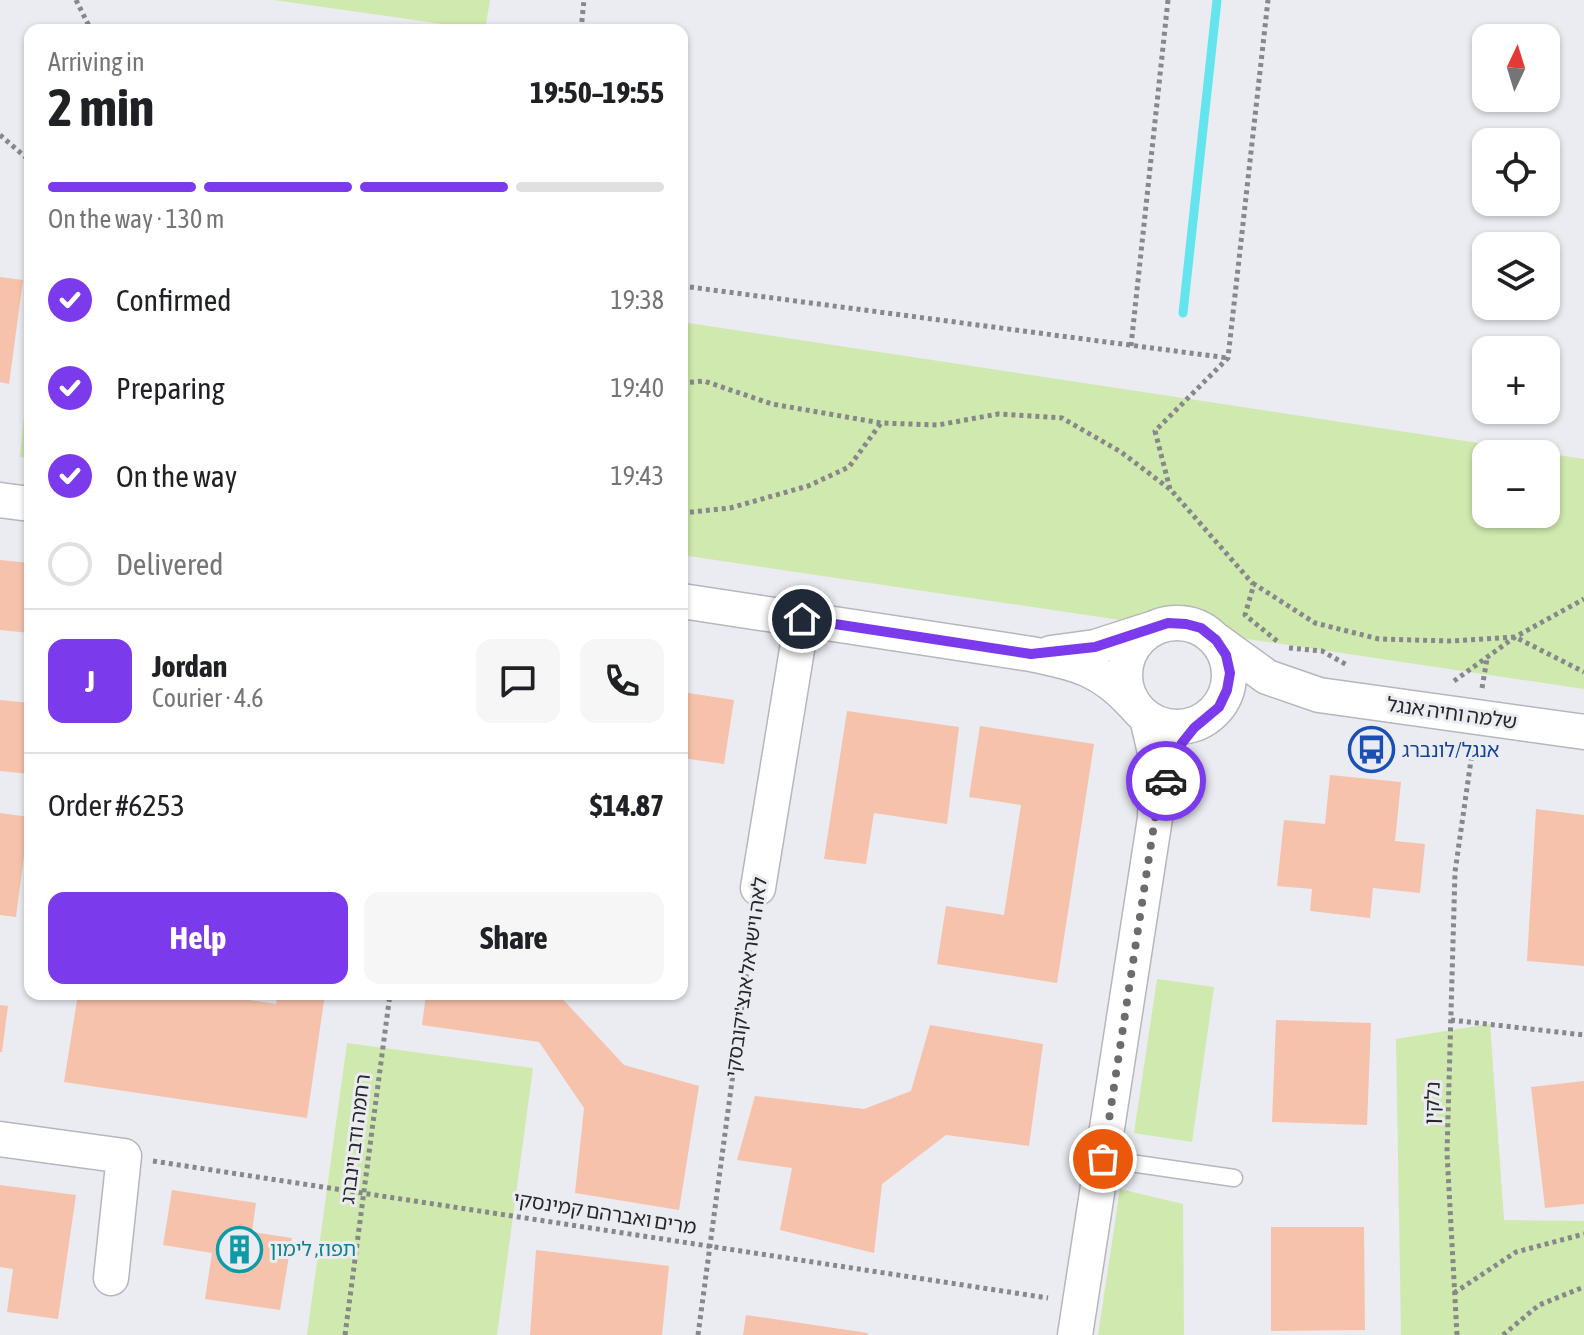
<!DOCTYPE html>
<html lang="en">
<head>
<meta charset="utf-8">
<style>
	:root { --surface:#fff; --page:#f6f6f6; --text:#202124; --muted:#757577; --line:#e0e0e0; --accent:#7c3aed }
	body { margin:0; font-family:"Asap Condensed","Noto Sans Hebrew",sans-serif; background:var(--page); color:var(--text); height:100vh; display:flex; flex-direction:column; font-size:30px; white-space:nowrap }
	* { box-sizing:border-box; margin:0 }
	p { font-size:26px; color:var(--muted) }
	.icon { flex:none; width:44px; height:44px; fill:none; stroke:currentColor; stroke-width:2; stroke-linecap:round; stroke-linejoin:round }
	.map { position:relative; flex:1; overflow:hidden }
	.panel { position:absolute; left:24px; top:24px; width:664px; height:976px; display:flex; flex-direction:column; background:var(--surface); border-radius:16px; box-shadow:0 2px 6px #0004 }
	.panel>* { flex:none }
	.needle { width:52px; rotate:4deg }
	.tools { position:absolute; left:1472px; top:24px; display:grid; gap:16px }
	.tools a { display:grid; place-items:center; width:88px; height:88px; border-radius:16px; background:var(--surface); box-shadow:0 2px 6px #0004; font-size:40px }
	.pin { position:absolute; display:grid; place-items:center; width:68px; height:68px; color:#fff; margin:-34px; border:4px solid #fff; border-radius:50%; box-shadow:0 2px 8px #0007 }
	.courier { position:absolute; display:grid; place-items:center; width:80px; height:80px; margin:-40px; border:6px solid #7c3aed; border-radius:50%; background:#fff; color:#222; box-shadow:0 2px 10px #0007 }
	.head em { font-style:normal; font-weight:700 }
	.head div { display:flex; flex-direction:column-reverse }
	.head { display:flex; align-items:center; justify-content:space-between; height:136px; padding:0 24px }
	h1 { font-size:52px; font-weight:700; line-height:60px }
	.bar { display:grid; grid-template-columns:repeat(4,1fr); gap:12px 8px; align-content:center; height:96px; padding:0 24px }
	.bar i { height:10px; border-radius:6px; background:var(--line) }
	.bar .on { background:var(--accent) }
	.bar p { grid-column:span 4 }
	.line { display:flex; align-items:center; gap:20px; padding:0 24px; border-top:2px solid var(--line) }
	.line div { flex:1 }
	.round { display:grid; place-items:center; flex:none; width:84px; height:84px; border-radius:16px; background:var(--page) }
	ol { padding:0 24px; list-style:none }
	li { display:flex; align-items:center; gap:24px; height:88px }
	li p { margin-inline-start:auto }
	li .icon { padding:8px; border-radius:50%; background:var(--accent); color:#fff; stroke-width:4 }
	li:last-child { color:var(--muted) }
	li i { width:44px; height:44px; border:4px solid var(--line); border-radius:50% }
	.button { display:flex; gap:16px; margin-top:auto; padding:16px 24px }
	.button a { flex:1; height:92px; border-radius:16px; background:var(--accent); color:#fff; font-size:32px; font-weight:700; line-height:92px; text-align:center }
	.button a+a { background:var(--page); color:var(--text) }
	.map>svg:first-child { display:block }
	.green { fill:#d0e9ae; fill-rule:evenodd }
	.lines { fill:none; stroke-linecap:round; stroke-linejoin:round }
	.stream { stroke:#64e5ed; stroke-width:9 }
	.building { fill:#f7c2ac }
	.lane-casing { stroke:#b6b7bc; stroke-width:19 }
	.street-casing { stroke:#b6b7bc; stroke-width:37 }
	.path { stroke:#87888b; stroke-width:5; stroke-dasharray:4 4; stroke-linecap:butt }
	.lane { stroke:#fff; stroke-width:16 }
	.street { stroke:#fff; stroke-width:34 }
	.done { stroke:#6b6c6f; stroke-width:8; stroke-dasharray:0 14.4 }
	.route { stroke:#7c3aed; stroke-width:10 }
	.labels { text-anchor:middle; stroke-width:6; stroke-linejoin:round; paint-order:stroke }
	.street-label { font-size:20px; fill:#272729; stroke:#eaecf1 }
	.transit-label { font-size:20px; fill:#164399; stroke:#eaecf1; text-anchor:start }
	.culture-label { font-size:20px; fill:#0d838f; stroke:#eaecf1; text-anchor:start }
</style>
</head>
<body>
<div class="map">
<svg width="1584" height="1335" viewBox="0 0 1584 1335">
	<rect width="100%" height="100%" fill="#eaecf1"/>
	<path class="green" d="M 274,0 L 490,0 L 485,30 Z
		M 682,322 L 1584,459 L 1584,689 L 682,555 ZM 1486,454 L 1546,454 L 1546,514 L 1486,514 Z
		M 30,353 L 30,458 L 20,457 Z
		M 1157,979 L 1214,987 L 1192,1142 L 1134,1133 Z
		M 1490,1024 L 1504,1220 L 1584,1221 L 1584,1335 L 1401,1335 L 1396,1039 Z
		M 347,1043 L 533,1068 L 497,1335 L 307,1335 Z
		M 1120,1189 L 1183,1204 L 1184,1335 L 1098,1335 Z"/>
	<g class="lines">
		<path class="stream" d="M 1183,313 L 1217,0"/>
	</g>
	<path class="building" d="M 0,277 L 23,280 L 9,384 L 0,382 Z
		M 0,560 L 30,563 L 30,633 L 0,630 Z
		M 682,692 L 734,700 L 724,764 L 682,758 Z
		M 0,700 L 30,703 L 30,774 L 0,771 Z
		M 847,711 L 959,727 L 947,824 L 874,813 L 866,864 L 824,859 Z
		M 980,726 L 1094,744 L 1057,983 L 937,964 L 946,906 L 1004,915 L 1021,805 L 969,797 Z
		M 1330,775 L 1401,782 L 1395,841 L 1425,844 L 1420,893 L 1373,888 L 1370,918 L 1310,911 L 1312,889 L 1277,886 L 1284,820 L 1325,824 Z
		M 1536,809 L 1584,815 L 1584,966 L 1527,961 Z
		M 0,813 L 29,817 L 16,917 L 0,915 Z
		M 78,994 L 211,994 L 276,1004 L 278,994 L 325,994 L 307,1118 L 64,1082 Z
		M 426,994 L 558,994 L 624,1065 L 699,1086 L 679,1210 L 575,1193 L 584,1108 L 539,1042 L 422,1025 Z
		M 0,1005 L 8,1006 L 2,1052 L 0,1052 Z
		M 1276,1020 L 1371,1023 L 1367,1125 L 1272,1122 Z
		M 930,1025 L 1043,1044 L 1029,1146 L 946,1135 L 882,1184 L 874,1253 L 780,1230 L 792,1168 L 737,1160 L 755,1096 L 864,1109 L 911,1091 Z
		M 1584,1081 L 1584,1204 L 1545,1208 L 1531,1087 Z
		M 0,1185 L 76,1195 L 58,1319 L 7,1312 L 13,1269 L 0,1267 Z
		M 172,1190 L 256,1203 L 252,1232 L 292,1238 L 280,1310 L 205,1299 L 212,1253 L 163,1245 Z
		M 1271,1227 L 1364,1227 L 1365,1330 L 1271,1331 Z
		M 536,1250 L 669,1266 L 662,1335 L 530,1335 Z
		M 746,1315 L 868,1333 L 868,1335 L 743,1335 Z"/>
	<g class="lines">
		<defs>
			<path id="lane" d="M 1103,1159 L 1234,1178"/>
			<path id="street" d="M 0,500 L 30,504
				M 682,601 L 1031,654 C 1076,663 1102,669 1134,705
				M1125 675a52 52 0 1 1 104 0a52 52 0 1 1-104 0Z
				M 1216,640 L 1267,677 L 1319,695 L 1584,732
				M 1051,653 L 1095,647 L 1151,629
				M 758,888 L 802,619
				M 0,1139 L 124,1156 L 111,1278
				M 1075,1335 L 1155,818 L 1157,761 L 1147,718"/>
		</defs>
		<use href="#lane" class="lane-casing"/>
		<use href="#street" class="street-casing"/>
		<path class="path" d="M 76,0 L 91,30
			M 581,30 L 584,0
			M 0,135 L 30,161
			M 682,286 L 1228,358
			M 1131,346 L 1168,0
			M 682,383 L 704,381 L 772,404 L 881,423 L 938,425 L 998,414 L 1062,418 L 1121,452 L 1171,490 L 1253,584
			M 1170,489 L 1155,431 L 1228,358 L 1268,0
			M 682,513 L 730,508 L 808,486 L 849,467 L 881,423
			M 1277,641 L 1245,615 L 1254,584 L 1315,623 L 1379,639 L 1449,641 L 1515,637 L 1584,672
			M 1289,648 L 1322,651 L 1347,665
			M 1454,681 L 1515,637 L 1584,599
			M 1482,688 L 1487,659
			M 1451,1020 L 1584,1035
			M 153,1161 L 1048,1298
			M 1454,1293 L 1516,1252 L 1584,1234
			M 345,1335 L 390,994
			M 698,1335 L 754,917
			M 1457,1335 L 1447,1153 L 1455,872 L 1473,746
			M 1503,1335 L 1539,1305 L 1584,1287"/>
		<use href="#lane" class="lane"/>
		<use href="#street" class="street"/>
	</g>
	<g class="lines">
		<path class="done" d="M 1103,1159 L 1155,818 L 1166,781"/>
		<path class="route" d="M 802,619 L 1031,654 L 1095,647 L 1168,623 L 1186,624 L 1201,628 L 1216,640 L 1226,655 L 1230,673 L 1227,690 L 1219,707 L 1194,728 L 1182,743 L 1166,781"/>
	</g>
	<defs>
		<symbol id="bus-ring" viewBox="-11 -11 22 22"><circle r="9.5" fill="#eaecf1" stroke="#1a4fb4" stroke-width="1.5"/><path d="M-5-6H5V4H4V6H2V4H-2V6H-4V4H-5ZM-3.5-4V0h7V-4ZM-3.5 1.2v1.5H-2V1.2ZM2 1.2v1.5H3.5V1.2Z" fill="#1a4fb4"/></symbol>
		<symbol id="building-ring" viewBox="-11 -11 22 22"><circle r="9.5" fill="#eaecf1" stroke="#0f9aa8" stroke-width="1.5"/><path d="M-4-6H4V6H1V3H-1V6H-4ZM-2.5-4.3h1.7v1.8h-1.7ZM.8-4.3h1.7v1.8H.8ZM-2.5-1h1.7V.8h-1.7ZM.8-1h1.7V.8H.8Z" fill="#0f9aa8"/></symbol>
	</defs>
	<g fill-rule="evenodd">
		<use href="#bus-ring" x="1346" y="724" width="51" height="51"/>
		<use href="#building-ring" x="214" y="1224" width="51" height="51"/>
	</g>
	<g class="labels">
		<g class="street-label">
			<text transform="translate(1452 713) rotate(8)" y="7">שלמה וחיה אנגל</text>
			<text transform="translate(746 977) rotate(-82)" y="7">לאה וישראל אנצ'יקובסקי</text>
			<text transform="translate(1432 1103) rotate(-88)" y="7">נלקין</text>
			<text transform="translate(355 1139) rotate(-83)" y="7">רחמה ודב וינברג</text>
			<text transform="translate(605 1213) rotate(9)" y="7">מרים ואברהם קמינסקי</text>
		</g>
		<g class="transit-label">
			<text x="1402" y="757">אנגל/לונברג</text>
		</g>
		<g class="culture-label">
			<text x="270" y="1256">תפוז, לימון</text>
		</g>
	</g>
</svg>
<div class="tools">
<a><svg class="needle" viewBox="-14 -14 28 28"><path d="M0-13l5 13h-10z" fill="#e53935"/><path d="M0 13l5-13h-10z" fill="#757577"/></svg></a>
<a><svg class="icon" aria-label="locate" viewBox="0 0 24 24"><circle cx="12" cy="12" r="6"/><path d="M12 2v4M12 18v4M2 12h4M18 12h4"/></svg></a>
<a><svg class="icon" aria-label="layers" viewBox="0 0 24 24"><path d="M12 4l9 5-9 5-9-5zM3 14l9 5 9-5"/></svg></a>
<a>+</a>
<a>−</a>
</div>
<div class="pin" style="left:1103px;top:1159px;background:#ea580c"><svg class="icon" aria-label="bag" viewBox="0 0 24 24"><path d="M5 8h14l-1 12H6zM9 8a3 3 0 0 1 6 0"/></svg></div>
<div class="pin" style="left:802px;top:619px;background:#1f2937"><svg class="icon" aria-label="home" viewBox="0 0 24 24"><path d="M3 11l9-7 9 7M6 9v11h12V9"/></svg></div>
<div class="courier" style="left:1166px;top:781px"><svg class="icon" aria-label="car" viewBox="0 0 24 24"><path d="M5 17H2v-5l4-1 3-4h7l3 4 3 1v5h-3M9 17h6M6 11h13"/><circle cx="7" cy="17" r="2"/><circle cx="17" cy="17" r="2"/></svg></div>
<section class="panel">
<div class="head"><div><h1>2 min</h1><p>Arriving in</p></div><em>19:50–19:55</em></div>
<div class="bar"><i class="on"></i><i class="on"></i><i class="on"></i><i></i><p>On the way · 130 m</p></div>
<ol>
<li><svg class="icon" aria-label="check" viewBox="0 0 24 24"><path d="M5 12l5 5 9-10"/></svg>Confirmed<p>19:38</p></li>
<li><svg class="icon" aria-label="check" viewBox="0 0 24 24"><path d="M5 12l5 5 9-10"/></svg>Preparing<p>19:40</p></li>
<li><svg class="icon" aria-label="check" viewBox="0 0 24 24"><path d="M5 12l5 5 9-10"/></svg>On the way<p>19:43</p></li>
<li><i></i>Delivered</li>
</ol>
<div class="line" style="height:144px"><b class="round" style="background:var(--accent);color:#fff">J</b><div><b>Jordan</b><p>Courier · 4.6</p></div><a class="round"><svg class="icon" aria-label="chat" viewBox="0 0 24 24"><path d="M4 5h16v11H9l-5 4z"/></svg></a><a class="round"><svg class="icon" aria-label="phone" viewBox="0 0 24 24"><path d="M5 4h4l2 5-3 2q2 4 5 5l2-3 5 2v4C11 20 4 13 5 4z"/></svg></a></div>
<div class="line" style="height:104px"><div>Order #6253</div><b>$14.87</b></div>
<div class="button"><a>Help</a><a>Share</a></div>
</section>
</div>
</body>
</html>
